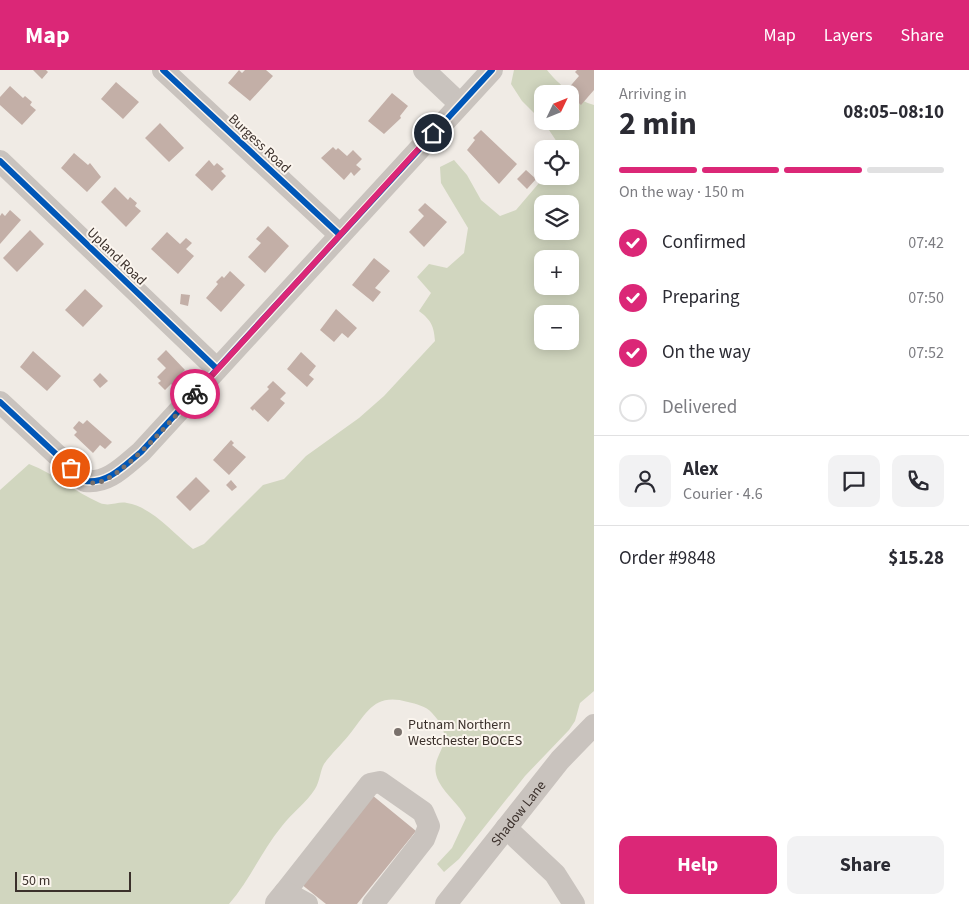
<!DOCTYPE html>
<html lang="en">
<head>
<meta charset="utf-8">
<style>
	:root { --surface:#fff; --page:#f2f2f3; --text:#2b2b33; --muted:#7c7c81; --line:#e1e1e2; --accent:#db2777 }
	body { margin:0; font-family:"Source Sans 3",sans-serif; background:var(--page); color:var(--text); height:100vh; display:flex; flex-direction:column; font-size:19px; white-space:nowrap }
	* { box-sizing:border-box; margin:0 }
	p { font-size:16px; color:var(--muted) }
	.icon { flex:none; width:28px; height:28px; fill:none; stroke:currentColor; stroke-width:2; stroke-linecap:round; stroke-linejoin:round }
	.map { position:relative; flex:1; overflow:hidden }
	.side { display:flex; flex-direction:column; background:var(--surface); width:375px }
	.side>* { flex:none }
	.needle { width:32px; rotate:47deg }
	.buttons { position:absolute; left:534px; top:15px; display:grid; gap:10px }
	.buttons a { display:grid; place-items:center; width:45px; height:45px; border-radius:10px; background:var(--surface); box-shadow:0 2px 12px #0003; font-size:25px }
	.scale { position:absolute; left:15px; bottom:12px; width:116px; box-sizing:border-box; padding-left:5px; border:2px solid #3b302b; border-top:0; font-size:14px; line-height:18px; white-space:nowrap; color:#3b302b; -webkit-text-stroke:4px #fbf5ee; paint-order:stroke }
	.pin { position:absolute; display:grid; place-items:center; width:42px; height:42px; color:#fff; margin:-21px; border:2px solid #fff; border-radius:50%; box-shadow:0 1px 5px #0007 }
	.courier { position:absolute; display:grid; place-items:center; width:50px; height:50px; margin:-25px; border:4px solid #db2777; border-radius:50%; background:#fff; color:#222; box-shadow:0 1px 6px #0007 }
	.summary em { font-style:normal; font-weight:700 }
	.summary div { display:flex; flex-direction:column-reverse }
	.summary { display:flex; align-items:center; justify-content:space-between; height:85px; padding:0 25px }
	h1 { font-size:32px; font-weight:700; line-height:38px }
	.bar { display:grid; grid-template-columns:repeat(4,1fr); gap:8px 5px; align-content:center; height:60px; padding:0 25px }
	.bar i { height:6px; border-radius:4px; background:var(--line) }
	.bar .selected { background:var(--accent) }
	.bar p { grid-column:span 4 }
	.line { display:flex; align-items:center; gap:12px; padding:0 25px; border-top:1px solid var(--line) }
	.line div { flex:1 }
	.round { display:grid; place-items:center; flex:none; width:52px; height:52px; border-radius:10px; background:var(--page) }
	ol { padding:0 25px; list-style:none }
	li { display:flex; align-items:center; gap:15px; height:55px }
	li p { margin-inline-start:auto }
	li .icon { padding:5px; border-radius:50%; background:var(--accent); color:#fff; stroke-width:4 }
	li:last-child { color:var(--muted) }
	li i { width:28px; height:28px; border:2px solid var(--line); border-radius:50% }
	.cta { display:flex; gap:10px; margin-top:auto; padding:10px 25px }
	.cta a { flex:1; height:58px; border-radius:10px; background:var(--accent); color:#fff; font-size:20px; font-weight:700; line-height:58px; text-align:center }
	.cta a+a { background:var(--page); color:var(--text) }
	header { display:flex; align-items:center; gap:30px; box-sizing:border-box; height:70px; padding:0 25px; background:var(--accent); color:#fff }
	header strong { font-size:24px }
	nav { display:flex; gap:28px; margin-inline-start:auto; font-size:18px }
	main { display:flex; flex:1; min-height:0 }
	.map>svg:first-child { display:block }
	.green { fill:#d1d6bf; fill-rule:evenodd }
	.building { fill:#c3afa7 }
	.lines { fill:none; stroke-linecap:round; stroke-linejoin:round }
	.minor { stroke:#c9c3be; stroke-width:22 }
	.cycleway-casing { stroke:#fbf5ee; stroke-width:9 }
	.cycleway { stroke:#0057b8; stroke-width:6 }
	.done { stroke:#7a716c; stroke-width:5; stroke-dasharray:0 9 }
	.route { stroke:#db2777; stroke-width:6 }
	.poi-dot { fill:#7a716c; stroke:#fbf5ee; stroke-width:2 }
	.labels { text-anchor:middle; stroke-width:4; stroke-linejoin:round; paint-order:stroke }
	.street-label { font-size:14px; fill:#3b302b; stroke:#fbf5ee }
	.poi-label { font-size:14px; fill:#3b302b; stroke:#fbf5ee; text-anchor:start }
</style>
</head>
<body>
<header>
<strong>Map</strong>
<nav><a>Map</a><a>Layers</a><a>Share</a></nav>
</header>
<main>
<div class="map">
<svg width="594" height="834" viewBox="0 0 594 834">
	<rect width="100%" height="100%" fill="#f0ebe5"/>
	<path class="green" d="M 514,0 L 547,0 C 557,13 578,31 594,35 L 594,621 L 580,633 L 575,651 L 569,660 L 525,706 L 459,789 L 444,802 L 437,794 L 452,778 L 466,748 C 459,734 446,725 439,712 C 424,683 463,676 432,643 C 426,636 416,634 408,632 C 374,622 367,643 349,665 C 341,675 331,684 324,694 C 320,701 320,711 315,719 C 307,732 292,743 282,756 C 262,780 250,810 229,834 L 0,834 L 0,420 L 29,394 C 55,404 75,422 100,433 C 110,437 118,431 127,433 C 152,437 173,463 193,479 L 204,474 L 263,415 L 284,409 L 306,386 L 359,348 L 384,326 L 435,271 C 434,256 431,250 419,241 L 431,223 L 417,207 L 429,194 L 447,198 L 464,183 L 468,158 L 441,113 L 440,97 L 454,90 L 467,105 L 481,130 L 500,146 L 516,140 L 545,106 L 570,106 L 570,79 L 558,79 L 557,72 L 543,51 L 570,51 L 570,24 L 542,24 L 542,51 L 522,31 L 511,14 ZM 542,134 L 570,134 L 570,161 L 542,161 ZM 542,189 L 570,189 L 570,216 L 542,216 ZM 542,244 L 570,244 L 570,271 L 542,271 Z"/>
	<path class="building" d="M 33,0 L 46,0 L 48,2 L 42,9 Z
		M 239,0 L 242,3 L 245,0 L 266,0 L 273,6 L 250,31 L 228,13 Z
		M 577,0 L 594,0 L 594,20 L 581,35 L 566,21 L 579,6 L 575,2 Z
		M 116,12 L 139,32 L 123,49 L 101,29 Z
		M 10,16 L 23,28 L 25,26 L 32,32 L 30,35 L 36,40 L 22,55 L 0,35 L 0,27 Z
		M 392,23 L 408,36 L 400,46 L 401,48 L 384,64 L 368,51 Z
		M 160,53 L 184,78 L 169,92 L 145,68 Z
		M 481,60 L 517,94 L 499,114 L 467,80 L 475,70 L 473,68 Z
		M 333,77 L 336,80 L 338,78 L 347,86 L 353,80 L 362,89 L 356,95 L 361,99 L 354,106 L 351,102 L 344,110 L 321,88 Z
		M 74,83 L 88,95 L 90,93 L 101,107 L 87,122 L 61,98 Z
		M 209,90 L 214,96 L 217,93 L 224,99 L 221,101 L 226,106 L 212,121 L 195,105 Z
		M 526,100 L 536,109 L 527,119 L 517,109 Z
		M 115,117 L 128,130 L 130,127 L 137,133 L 135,136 L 141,141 L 126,157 L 101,132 Z
		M 425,133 L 447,152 L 424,177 L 409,162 L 424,146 L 418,140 Z
		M 10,140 L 21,150 L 0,174 L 0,146 L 2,143 L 5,146 Z
		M 268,156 L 289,176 L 265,203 L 248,187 L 261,173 L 256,169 Z
		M 30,160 L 44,174 L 17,202 L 3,188 Z
		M 167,162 L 180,174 L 186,168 L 192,173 L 186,179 L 194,186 L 178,204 L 151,179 Z
		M 374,188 L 390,201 L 375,218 L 381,222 L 373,232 L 352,215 Z
		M 230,201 L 245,215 L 221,242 L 206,228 L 218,214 L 216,212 L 222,206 L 224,208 Z
		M 85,219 L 103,236 L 83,257 L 65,240 Z
		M 181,224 L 190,225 L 188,236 L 180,234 Z
		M 336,239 L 357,258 L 348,268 L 342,263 L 334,272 L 320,260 Z
		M 166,280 L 185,300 L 174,311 L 176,313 L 173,316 L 171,314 L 165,320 L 158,313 L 161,311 L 157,307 L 166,298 L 157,289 Z
		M 33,281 L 61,306 L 47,321 L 20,297 Z
		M 301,282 L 316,296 L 309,305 L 314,309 L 307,317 L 287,299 Z
		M 100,303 L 108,311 L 100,318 L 93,310 Z
		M 273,311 L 286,323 L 280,329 L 285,333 L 268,352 L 254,339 L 253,341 L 250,338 L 269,319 L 267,317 Z
		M 87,350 L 112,372 L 105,379 L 100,375 L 93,383 L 74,365 L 77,362 L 73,358 L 79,351 L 83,354 Z
		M 231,370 L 234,373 L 232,375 L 246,387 L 229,405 L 213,390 Z
		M 196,407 L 210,421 L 190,441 L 176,427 Z
		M 231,410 L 237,417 L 232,421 L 226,415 Z
		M 372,725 L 416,761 L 357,834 L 326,834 L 301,814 Z"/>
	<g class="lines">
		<g class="minor">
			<path d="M 163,0 L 340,165"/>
			<path d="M 424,0 L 460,34"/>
			<path d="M 0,91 L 217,299"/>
			<path d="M 0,332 L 85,411 C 108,414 124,396 141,382 L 492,0"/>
			<path d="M 506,758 L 555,804 L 574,834"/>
			<path d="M 285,822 L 370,714 L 380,712 L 423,742 L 429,756 L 424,769 L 373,834"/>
			<path d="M 276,833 L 285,822 L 307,834"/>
			<path id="s1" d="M 446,834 L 560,690 L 594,655"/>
		</g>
		<defs>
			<path id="cycleway" d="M 163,0 L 340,165
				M 0,91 L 217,299
				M 0,332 L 85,411 C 108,414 124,396 141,382 L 492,0"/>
		</defs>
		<use href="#cycleway" class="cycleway-casing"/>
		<use href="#cycleway" class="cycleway"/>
	</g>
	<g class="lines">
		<path class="done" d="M 71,398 C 78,405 85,414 96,413 C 121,410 177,344 195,324"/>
		<path class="route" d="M 195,324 L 433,63"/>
	</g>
	<circle class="poi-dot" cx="398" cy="662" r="5"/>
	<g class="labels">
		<g class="street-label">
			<text transform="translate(260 73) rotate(43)" y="5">Burgess Road</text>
			<text transform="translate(117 186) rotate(44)" y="5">Upland Road</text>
			<text dy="5" stroke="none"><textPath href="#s1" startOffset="116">Shadow Lane</textPath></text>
		</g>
		<g class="poi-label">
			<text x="408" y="659">Putnam Northern<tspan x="408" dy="16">Westchester BOCES</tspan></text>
		</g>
	</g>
</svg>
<div class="buttons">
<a><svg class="needle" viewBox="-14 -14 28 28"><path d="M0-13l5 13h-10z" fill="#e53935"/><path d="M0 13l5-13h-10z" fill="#7c7c81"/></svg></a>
<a><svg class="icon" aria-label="locate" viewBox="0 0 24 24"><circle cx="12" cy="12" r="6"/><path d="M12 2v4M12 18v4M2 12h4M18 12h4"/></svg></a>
<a><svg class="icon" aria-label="layers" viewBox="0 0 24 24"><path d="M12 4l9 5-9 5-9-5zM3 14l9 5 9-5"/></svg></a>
<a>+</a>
<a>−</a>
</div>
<div class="scale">50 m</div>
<div class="pin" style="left:71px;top:398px;background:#ea580c"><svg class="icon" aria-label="bag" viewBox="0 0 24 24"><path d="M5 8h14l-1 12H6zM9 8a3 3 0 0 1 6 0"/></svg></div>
<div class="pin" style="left:433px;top:63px;background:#1f2937"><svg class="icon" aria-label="home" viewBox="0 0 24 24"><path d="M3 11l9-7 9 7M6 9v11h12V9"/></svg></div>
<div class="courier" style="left:195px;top:324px"><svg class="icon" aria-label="bike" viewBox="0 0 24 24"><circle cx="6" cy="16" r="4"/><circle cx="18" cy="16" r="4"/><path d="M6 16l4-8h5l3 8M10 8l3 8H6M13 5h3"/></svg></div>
</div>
<section class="side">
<div class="summary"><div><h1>2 min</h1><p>Arriving in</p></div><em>08:05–08:10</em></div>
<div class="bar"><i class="selected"></i><i class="selected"></i><i class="selected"></i><i></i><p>On the way · 150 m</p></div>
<ol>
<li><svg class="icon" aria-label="check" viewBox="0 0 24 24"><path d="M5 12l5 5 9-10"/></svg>Confirmed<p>07:42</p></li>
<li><svg class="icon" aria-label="check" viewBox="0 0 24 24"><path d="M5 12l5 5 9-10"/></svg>Preparing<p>07:50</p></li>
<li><svg class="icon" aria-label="check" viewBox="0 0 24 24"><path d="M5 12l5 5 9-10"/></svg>On the way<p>07:52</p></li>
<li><i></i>Delivered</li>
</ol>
<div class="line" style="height:90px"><a class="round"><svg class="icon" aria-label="person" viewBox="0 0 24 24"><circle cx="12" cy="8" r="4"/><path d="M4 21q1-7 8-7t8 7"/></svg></a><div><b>Alex</b><p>Courier · 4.6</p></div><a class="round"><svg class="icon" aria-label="chat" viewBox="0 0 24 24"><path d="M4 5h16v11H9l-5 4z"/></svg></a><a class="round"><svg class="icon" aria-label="phone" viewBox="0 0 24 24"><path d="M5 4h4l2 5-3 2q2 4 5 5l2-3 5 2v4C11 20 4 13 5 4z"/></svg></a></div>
<div class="line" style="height:65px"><div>Order #9848</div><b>$15.28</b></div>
<div class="cta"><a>Help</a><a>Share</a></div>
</section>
</main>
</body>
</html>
